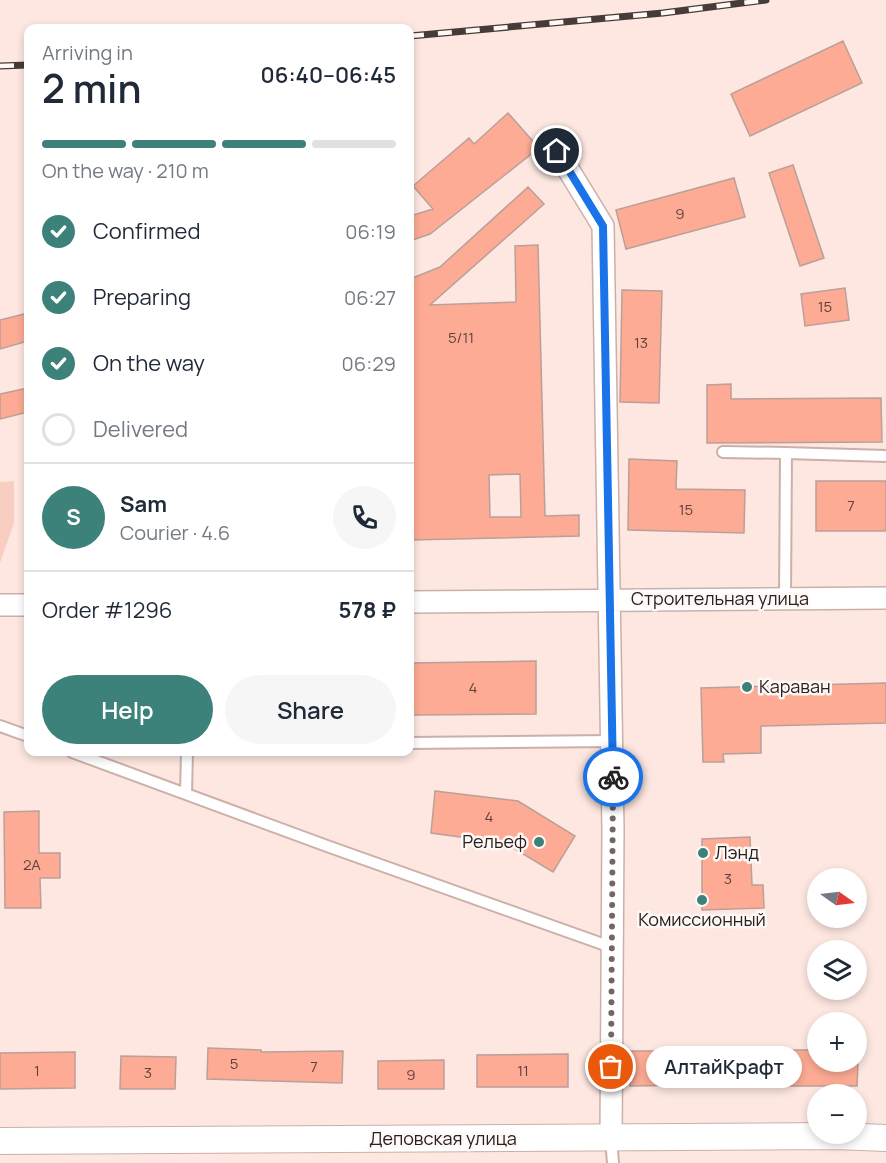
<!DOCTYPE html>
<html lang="en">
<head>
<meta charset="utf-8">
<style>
	:root { --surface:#fff; --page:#f6f6f7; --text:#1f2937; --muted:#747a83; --line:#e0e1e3; --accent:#3c827a }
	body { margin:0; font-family:Manrope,sans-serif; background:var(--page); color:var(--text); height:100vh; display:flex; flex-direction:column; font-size:22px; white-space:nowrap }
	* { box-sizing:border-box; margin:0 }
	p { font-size:20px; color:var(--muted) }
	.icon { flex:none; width:33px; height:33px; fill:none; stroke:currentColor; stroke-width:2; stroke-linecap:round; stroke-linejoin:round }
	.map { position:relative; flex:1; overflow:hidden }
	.details { position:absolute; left:24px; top:24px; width:390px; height:732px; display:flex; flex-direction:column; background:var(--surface); border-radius:12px; box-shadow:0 3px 9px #0003 }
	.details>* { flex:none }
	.needle { width:39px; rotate:104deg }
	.tools { position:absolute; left:807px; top:868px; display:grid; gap:12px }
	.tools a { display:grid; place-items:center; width:60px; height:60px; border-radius:50%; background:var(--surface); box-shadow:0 3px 9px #0003; font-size:30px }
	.pin { position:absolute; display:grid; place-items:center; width:51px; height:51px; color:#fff; margin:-26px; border:3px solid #fff; border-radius:50%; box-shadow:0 2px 6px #0007 }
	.courier { position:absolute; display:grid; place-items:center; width:60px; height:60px; margin:-30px; border:4px solid #1a73e8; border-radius:50%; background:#fff; color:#222; box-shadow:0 2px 8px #0007 }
	.bubble { position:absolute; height:42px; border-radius:21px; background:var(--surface); box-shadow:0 3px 9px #0003; font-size:20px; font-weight:600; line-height:42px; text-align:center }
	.overview em { font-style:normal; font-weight:600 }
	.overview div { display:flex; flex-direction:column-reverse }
	.overview { display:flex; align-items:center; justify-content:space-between; height:102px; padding:0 18px }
	h1 { font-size:39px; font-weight:600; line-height:45px }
	.bar { display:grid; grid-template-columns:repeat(4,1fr); gap:9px 6px; align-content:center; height:72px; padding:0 18px }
	.bar i { height:8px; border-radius:4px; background:var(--line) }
	.bar .current { background:var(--accent) }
	.bar p { grid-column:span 4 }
	.line { display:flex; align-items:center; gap:15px; padding:0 18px; border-top:2px solid var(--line) }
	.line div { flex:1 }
	.round { display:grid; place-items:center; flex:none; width:63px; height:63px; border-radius:32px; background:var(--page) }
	ol { padding:0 18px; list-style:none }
	li { display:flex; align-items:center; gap:18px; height:66px }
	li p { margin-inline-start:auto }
	li .icon { padding:6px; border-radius:50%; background:var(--accent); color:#fff; stroke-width:4 }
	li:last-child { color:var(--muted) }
	li i { width:33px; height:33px; border:3px solid var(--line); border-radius:50% }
	.primary-button { display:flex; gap:12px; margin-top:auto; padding:12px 18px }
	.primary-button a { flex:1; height:69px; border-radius:36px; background:var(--accent); color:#fff; font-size:24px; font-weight:600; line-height:69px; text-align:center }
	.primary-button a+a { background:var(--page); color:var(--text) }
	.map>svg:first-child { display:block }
	.green { fill:#f8cec3 }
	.building { fill:#fdab94; stroke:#baa099; stroke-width:1.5; fill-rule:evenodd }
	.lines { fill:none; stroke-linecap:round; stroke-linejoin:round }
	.service-casing { stroke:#cbb0a9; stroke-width:14 }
	.minor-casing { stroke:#cbb0a9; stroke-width:24 }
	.tertiary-casing { stroke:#cbb0a9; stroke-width:28 }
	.service { stroke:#fff; stroke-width:10 }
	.minor { stroke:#fff; stroke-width:21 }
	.tertiary { stroke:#fff; stroke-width:26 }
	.rail-casing { stroke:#473b38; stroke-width:7 }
	.rail { stroke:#fef8f7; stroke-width:4.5; stroke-dasharray:14; stroke-linecap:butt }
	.done { stroke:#746661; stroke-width:6; stroke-dasharray:0 10.8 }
	.route { stroke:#1a73e8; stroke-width:8 }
	.poi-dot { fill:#3c827a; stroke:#fef8f7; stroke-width:2 }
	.labels { text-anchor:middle; stroke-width:5; stroke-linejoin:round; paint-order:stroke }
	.number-label { font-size:15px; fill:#5f433b }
	.street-label { font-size:18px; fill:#2a201d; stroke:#fef8f7 }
	.poi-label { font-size:18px; fill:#2a201d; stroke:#fef8f7; text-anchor:start }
</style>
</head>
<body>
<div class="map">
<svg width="886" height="1163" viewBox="0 0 886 1163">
	<rect width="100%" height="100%" fill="#fde7e0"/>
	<path class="green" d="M 14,481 L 14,523 L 0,563 L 0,482 Z"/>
	<path class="building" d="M 843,41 L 862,83 L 750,136 L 731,94 Z
		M 508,113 L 539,148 L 430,234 L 410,241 L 410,216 L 433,209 L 413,186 L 469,138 L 474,144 Z
		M 793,165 L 824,258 L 800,266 L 769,173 Z
		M 734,178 L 745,217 L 626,249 L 616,210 Z
		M 528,187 L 544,204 L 430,305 L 516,302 L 515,246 L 538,245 L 545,516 L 579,515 L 579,536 L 410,540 L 410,396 L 413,396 L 410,279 L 440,267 ZM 520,474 L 521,517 L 490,517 L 489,475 Z
		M 845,288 L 849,320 L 805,326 L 801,294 Z
		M 622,290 L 662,291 L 659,403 L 620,402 Z
		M 28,313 L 28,341 L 0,349 L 0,320 Z
		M 731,384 L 731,399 L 881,398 L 882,442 L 707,443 L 707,385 Z
		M 28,388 L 28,412 L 0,419 L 0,394 Z
		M 629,459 L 677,461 L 676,489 L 745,490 L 744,533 L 628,530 Z
		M 816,481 L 886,481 L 886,531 L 816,531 Z
		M 536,661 L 536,714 L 410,715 L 410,663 Z
		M 886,683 L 886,723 L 761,726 L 761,753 L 723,754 L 724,762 L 703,762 L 701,688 Z
		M 435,791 L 518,801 L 575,836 L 553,872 L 505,843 L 431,833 Z
		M 39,811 L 39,853 L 60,853 L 60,878 L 40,878 L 41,908 L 5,908 L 4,812 Z
		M 750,837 L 752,885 L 763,885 L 764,908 L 702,910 L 702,839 Z
		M 208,1048 L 261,1050 L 261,1052 L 343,1051 L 342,1083 L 207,1079 Z
		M 771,1050 L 818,1050 L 818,1062 L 858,1062 L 857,1086 L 771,1086 Z
		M 630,1051 L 705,1051 L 705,1085 L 630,1086 Z
		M 75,1052 L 75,1088 L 0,1089 L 0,1053 Z
		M 568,1054 L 568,1087 L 477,1087 L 477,1055 Z
		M 121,1056 L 176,1057 L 175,1089 L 120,1089 Z
		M 444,1060 L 444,1089 L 378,1089 L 378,1061 Z"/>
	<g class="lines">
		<defs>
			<path id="service" d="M 723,452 L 786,453
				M 785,599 L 786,453 L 886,456
				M 0,726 L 28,736
				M 410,743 L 612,741
				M 72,752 L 327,846 L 611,947
				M 186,794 L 187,752
				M 611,1139 L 613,1163"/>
			<path id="minor" d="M 557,151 L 603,226 L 613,830 L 611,1139
				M 410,602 L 886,598
				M 0,605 L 28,605"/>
			<path id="tertiary" d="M 0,1141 L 835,1136 L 886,1138"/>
		</defs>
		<use href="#service" class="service-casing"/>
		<use href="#minor" class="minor-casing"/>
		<use href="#tertiary" class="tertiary-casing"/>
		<use href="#service" class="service"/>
		<use href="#minor" class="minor"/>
		<use href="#tertiary" class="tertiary"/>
		<defs>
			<path id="rail" d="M 410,36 L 663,13 L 766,0
				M 0,66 L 28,65"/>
		</defs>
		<use href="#rail" class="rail-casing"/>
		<use href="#rail" class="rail"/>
	</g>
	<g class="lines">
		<path class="done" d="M 611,1067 L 613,777"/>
		<path class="route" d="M 557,151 L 603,226 L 613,777"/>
	</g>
	<g class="poi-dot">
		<circle cx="747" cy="687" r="6"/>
		<circle cx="539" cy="842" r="6"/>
		<circle cx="703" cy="853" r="6"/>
		<circle cx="702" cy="900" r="6"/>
	</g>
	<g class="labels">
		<g class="number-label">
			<text x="680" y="219">9</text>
			<text x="825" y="312">15</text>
			<text x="461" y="343">5/11</text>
			<text x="641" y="348">13</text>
			<text x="851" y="511">7</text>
			<text x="686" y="515">15</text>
			<text x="473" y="693">4</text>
			<text x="489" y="822">4</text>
			<text x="32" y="870">2А</text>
			<text x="728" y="884">3</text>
			<text x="234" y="1069">5</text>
			<text x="314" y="1072">7</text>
			<text x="37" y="1076">1</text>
			<text x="523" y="1076">11</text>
			<text x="148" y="1078">3</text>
			<text x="411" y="1080">9</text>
		</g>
		<g class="street-label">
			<text x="720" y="605">Строительная улица</text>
			<text x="443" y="1145">Деповская улица</text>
		</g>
		<g class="poi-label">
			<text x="759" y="693">Караван</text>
			<text x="527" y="848" text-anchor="end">Рельеф</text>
			<text x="715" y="859">Лэнд</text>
			<text x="702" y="926" text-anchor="middle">Комиссионный</text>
		</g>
	</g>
</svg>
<div class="tools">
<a><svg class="needle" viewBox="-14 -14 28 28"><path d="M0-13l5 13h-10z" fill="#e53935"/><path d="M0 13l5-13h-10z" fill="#747a83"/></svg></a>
<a><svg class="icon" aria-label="layers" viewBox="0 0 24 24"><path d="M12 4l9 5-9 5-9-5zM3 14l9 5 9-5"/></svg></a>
<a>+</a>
<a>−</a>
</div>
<div class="pin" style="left:611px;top:1067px;background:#ea580c"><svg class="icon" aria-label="bag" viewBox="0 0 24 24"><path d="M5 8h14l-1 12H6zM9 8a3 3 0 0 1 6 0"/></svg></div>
<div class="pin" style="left:557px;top:151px;background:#1f2937"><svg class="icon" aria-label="home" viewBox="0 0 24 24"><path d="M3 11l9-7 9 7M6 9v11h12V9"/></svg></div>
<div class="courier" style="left:613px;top:777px"><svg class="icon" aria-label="bike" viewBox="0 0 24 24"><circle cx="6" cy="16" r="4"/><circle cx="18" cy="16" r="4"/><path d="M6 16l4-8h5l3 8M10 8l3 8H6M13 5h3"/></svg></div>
<div class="bubble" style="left:646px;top:1046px;width:156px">АлтайКрафт</div>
<section class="details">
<div class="overview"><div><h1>2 min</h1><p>Arriving in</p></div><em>06:40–06:45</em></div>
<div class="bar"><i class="current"></i><i class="current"></i><i class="current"></i><i></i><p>On the way · 210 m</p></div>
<ol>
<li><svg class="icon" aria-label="check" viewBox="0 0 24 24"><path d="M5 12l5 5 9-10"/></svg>Confirmed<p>06:19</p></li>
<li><svg class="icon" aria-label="check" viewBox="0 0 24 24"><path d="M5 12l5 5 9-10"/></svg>Preparing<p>06:27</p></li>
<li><svg class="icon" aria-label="check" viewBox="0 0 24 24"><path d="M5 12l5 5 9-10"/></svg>On the way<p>06:29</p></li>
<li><i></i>Delivered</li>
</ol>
<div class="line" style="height:108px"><b class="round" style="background:var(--accent);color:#fff">S</b><div><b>Sam</b><p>Courier · 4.6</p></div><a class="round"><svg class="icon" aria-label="phone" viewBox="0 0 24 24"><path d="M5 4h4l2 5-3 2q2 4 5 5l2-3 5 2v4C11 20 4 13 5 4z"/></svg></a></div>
<div class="line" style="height:78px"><div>Order #1296</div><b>578 ₽</b></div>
<div class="primary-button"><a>Help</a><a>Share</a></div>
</section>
</div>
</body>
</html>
